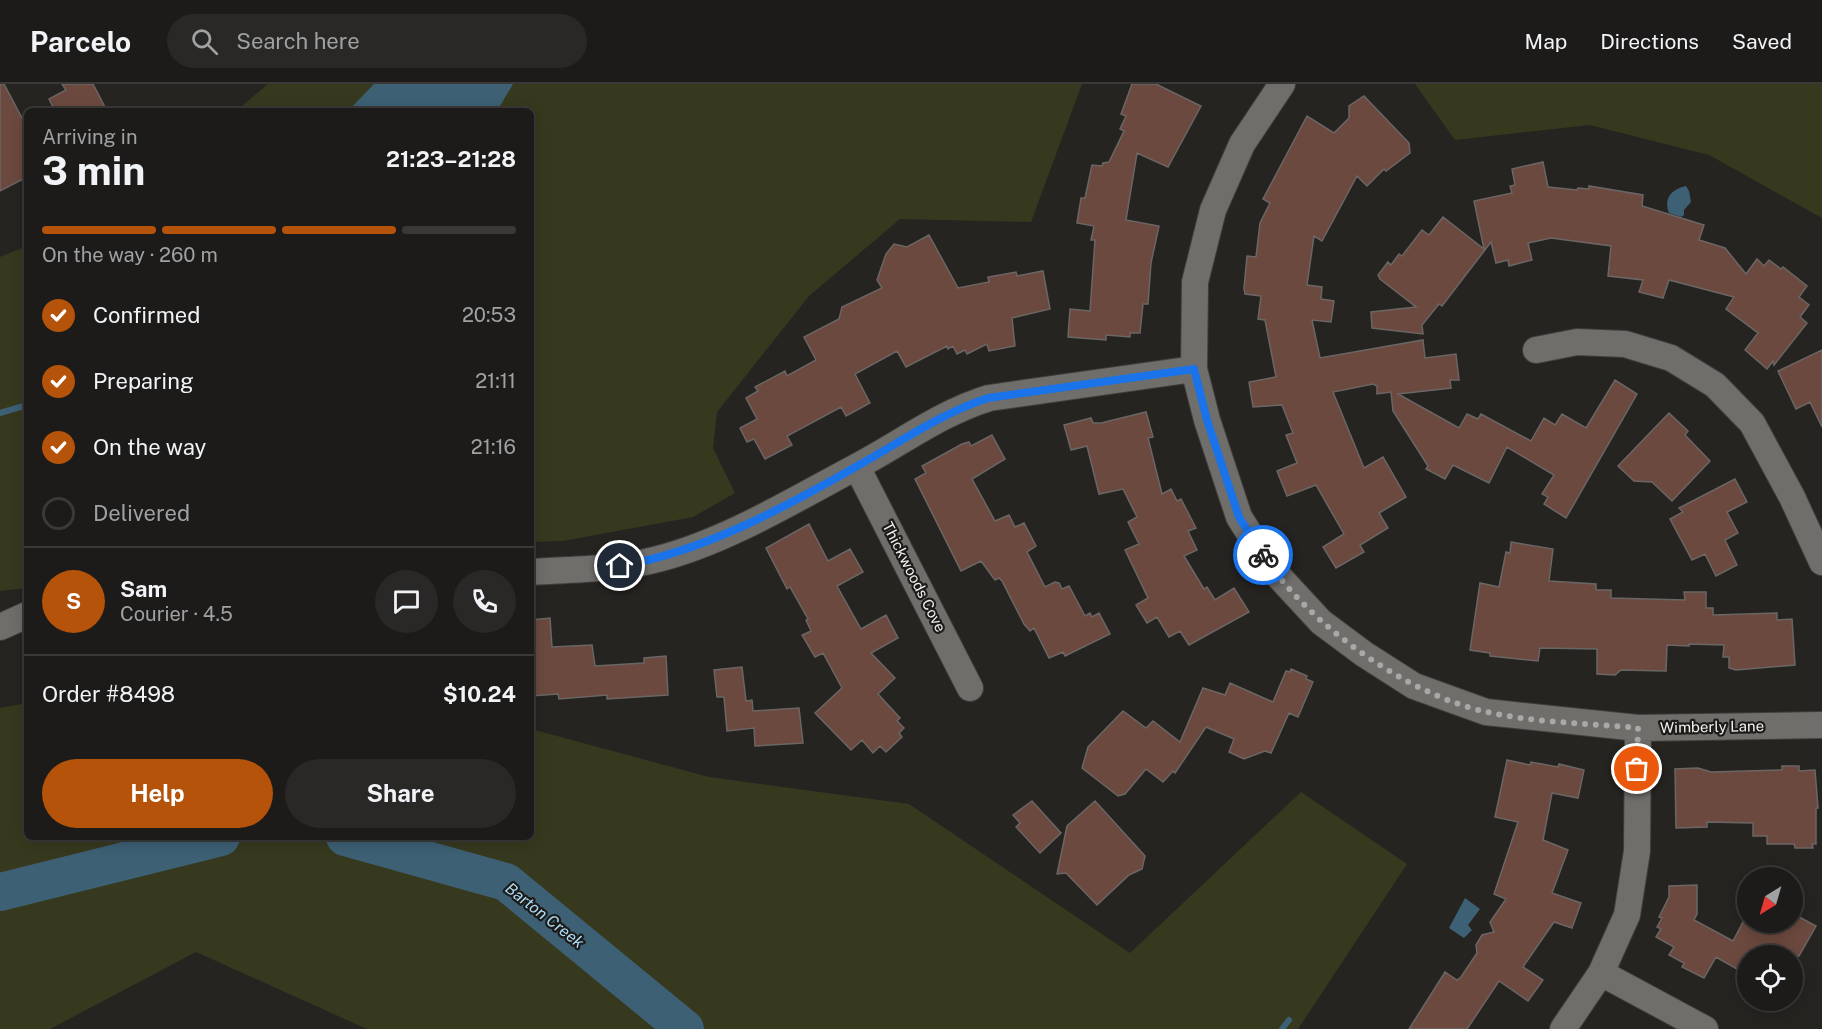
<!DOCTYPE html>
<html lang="en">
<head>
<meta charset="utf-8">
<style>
	:root { --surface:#1c1b19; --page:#292826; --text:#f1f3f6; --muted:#a0a1a2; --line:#3a3938; --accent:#b45309 }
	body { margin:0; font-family:"Public Sans",sans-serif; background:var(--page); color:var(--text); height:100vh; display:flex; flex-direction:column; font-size:22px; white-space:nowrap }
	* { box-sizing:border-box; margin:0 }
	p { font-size:20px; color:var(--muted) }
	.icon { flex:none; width:33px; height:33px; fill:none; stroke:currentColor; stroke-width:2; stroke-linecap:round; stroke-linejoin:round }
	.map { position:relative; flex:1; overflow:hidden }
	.details { position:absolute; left:24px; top:24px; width:510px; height:732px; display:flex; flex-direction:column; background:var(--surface); border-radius:9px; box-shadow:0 3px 15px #0003,0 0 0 2px var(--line) }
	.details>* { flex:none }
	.needle { width:39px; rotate:217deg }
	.fabs { position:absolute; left:1737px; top:783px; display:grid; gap:12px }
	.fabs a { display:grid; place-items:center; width:66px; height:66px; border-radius:50%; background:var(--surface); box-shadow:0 3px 15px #0003,0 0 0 2px var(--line); font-size:30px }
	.pin { position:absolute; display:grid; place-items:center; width:51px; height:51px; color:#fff; margin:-26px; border:3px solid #fff; border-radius:50%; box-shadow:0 2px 6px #0007 }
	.courier { position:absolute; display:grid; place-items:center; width:60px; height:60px; margin:-30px; border:4px solid #1a73e8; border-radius:50%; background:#fff; color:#222; box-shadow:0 2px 8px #0007 }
	.summary em { font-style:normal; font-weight:700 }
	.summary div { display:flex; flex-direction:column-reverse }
	.summary { display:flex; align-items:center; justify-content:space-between; height:102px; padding:0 18px }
	h1 { font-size:39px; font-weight:700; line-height:45px }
	.bar { display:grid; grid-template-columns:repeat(4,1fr); gap:9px 6px; align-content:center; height:72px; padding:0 18px }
	.bar i { height:8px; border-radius:4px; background:var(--line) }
	.bar .current { background:var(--accent) }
	.bar p { grid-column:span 4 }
	.line { display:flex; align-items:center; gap:15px; padding:0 18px; border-top:2px solid var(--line) }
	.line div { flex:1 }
	.round { display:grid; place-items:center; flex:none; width:63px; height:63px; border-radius:32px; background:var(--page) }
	ol { padding:0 18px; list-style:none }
	li { display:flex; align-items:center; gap:18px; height:66px }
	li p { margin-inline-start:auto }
	li .icon { padding:6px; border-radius:50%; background:var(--accent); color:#fff; stroke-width:4 }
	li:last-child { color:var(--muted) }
	li i { width:33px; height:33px; border:3px solid var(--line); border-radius:50% }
	.cta { display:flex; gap:12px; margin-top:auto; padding:12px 18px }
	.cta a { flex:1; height:69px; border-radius:36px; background:var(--accent); color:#fff; font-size:24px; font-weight:700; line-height:69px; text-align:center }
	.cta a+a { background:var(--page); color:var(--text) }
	header { display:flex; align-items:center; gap:36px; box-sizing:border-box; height:84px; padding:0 30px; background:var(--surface); border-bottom:2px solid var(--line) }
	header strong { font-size:28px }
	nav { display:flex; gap:33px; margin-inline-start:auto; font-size:21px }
	.search { width:420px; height:54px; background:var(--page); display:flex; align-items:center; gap:15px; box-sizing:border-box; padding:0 21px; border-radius:33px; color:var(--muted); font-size:22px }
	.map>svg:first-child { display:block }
	.green { fill:#37391e }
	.water { fill:#3d6074 }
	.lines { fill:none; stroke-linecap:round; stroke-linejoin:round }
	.stream { stroke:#3d6074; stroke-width:6 }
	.river { stroke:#3d6074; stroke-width:38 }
	.building { fill:#6b493e; stroke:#6b6665; stroke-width:1.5 }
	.minor-casing { stroke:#403f3d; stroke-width:28 }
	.minor { stroke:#706e6b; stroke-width:26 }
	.done { stroke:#a9a8a6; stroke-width:6; stroke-dasharray:0 10.8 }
	.route { stroke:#1a73e8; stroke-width:8 }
	.labels { text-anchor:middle; stroke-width:4.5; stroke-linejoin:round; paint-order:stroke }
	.street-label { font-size:15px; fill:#f0efed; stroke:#1c1b18 }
	.water-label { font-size:16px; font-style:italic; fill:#aadcf9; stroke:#1c1b18 }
</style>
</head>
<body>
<header>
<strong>Parcelo</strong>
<div class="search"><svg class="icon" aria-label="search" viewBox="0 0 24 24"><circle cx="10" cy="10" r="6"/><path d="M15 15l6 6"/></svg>Search here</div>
<nav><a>Map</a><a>Directions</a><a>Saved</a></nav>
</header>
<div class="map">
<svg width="1822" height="945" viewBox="0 0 1822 945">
	<rect width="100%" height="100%" fill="#262421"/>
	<path class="green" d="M 268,0 L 1082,0 L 1031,138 L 900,135 L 809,212 L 717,328 L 713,364 L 735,409 L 693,433 L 563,457 L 531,458 L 531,27 L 236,27 Z
		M 1415,0 L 1822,0 L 1822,134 L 1709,71 L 1590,41 L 1455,56 Z
		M 27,162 L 27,504 L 0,507 L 0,173 Z
		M 27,619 L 27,753 L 531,753 L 531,645 L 709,693 L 909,720 L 1130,869 L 1301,708 L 1407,780 L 1298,945 L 367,945 L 196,868 L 50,945 L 0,945 L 0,624 Z"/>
	<path class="water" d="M 374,0 L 513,0 L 497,27 L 348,27 Z
		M 1686,102 L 1689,107 L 1691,118 L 1684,126 L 1684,131 L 1681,133 L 1669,129 C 1663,114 1672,105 1686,102 Z
		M 1465,814 L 1480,825 L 1468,841 L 1472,846 L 1464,854 L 1449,844 Z"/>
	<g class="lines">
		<path class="stream" d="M 0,329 L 27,321
			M 1282,945 L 1289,936"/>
		<path class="river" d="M 345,753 L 506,798 L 685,945
			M 0,808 L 221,753"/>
	</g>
	<path class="building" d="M 0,0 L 4,0 L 22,34 L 27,31 L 27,93 L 0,107 Z
		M 62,0 L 93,0 L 107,27 L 55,27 L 49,15 L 66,6 Z
		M 1132,0 L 1156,0 L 1201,22 L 1168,83 L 1137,69 L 1126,136 L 1159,142 L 1151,179 L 1148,220 L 1143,220 L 1140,249 L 1130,249 L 1130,253 L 1106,251 L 1106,256 L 1068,253 L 1070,225 L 1090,227 L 1095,156 L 1091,156 L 1094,142 L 1077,139 L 1081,114 L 1085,114 L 1092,81 L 1102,82 L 1103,79 L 1109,78 L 1124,47 L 1120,45 L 1126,32 L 1121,30 Z
		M 1364,12 L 1409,59 L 1410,69 L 1386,87 L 1384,85 L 1367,102 L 1357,92 L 1322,157 L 1314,152 L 1307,201 L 1322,203 L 1321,215 L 1334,217 L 1331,238 L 1312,236 L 1320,274 L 1423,256 L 1425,274 L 1456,270 L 1459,296 L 1450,296 L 1451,304 L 1398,310 L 1459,344 L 1467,330 L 1478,335 L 1481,330 L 1531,357 L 1544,334 L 1555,341 L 1562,330 L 1586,344 L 1615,296 L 1637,310 L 1566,434 L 1544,420 L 1548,413 L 1542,410 L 1554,391 L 1507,363 L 1489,399 L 1453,381 L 1445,395 L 1426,385 L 1428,382 L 1393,327 L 1391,308 L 1377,310 L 1377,302 L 1373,300 L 1333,308 L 1364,384 L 1383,373 L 1406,413 L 1379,429 L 1388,444 L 1360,461 L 1364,468 L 1336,484 L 1323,463 L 1344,450 L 1316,401 L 1287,412 L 1277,387 L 1297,379 L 1286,351 L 1293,349 L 1282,321 L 1253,323 L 1249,298 L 1276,293 L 1265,236 L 1258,235 L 1261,212 L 1245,210 L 1244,204 L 1247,172 L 1256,173 L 1260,139 L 1270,119 L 1263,115 L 1307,32 L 1334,49 L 1349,34 L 1349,22 Z
		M 1543,78 L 1548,103 L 1577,106 L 1578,104 L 1589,105 L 1589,102 L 1643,111 L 1642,122 L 1704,141 L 1699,156 L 1725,164 L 1746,190 L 1757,175 L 1764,182 L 1769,176 L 1781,185 L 1783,183 L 1807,202 L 1799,213 L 1809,221 L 1800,233 L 1807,239 L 1774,281 L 1773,277 L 1767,285 L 1745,266 L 1758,249 L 1726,225 L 1734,213 L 1669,196 L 1663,214 L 1639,208 L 1643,196 L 1608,192 L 1611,162 L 1551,154 L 1528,159 L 1532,176 L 1509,182 L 1508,176 L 1496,179 L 1491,158 L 1442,222 L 1439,220 L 1422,241 L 1423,250 L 1372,244 L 1371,228 L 1416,223 L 1380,195 L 1378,191 L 1388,178 L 1391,181 L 1399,170 L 1402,172 L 1422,146 L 1429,151 L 1443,133 L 1484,165 L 1474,117 L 1512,109 L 1510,102 L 1515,101 L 1512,85 Z
		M 929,151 L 958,204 L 989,198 L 988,193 L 1016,188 L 1017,192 L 1043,187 L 1050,225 L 1012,234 L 1015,262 L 989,267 L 987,260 L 967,270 L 965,266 L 957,270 L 953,262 L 948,265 L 947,262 L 906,283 L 897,267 L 855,290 L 870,319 L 846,332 L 841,323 L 787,352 L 792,361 L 765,375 L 754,355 L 747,358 L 740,344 L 757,335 L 746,314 L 758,307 L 755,303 L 785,287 L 787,292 L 816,276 L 804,253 L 839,235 L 842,223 L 882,204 L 877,196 L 886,170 L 894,160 L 907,163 Z
		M 1822,266 L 1822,343 L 1810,318 L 1796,325 L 1778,287 Z
		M 1146,328 L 1153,353 L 1148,354 L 1162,410 L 1171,405 L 1177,417 L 1181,415 L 1196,444 L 1188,447 L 1197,466 L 1184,472 L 1204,505 L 1207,503 L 1215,516 L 1234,504 L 1249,528 L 1189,561 L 1180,547 L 1169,553 L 1157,533 L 1147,539 L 1136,521 L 1148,514 L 1125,466 L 1139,460 L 1128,438 L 1137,433 L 1123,405 L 1099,410 L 1087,362 L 1071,366 L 1064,341 L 1091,334 L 1093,339 L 1101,339 Z
		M 1669,329 L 1688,347 L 1685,351 L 1710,377 L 1672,417 L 1652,398 L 1634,397 L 1618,382 Z
		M 992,351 L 1005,375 L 972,395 L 995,437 L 1009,431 L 1015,443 L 1024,439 L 1036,462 L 1027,468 L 1045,503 L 1055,498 L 1059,499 L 1062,505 L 1069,502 L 1085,532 L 1090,529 L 1092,533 L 1099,529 L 1110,550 L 1065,572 L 1063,568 L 1049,574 L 1034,544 L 1030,547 L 1024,540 L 1002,497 L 999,494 L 995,496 L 981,477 L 961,487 L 915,395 L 926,389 L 922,382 L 962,360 L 969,358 L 971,362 Z
		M 1735,395 L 1747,418 L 1727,428 L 1738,449 L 1725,456 L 1737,481 L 1716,492 L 1705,470 L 1692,476 L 1670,435 L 1683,428 L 1679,424 Z
		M 809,440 L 828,477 L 850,465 L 863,488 L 837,502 L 861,545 L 886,531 L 898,554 L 871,569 L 895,594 L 878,610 L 900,634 L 897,637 L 904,644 L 899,649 L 902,653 L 886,668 L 880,662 L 873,669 L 862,656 L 851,666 L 815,629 L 842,604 L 823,569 L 815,573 L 802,551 L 811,547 L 806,536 L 808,535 L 790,503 L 787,505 L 766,464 Z
		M 1511,458 L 1553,465 L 1549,497 L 1596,500 L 1596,506 L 1611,506 L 1611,514 L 1685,516 L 1684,508 L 1706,508 L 1706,524 L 1713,524 L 1713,531 L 1777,529 L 1777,536 L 1792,535 L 1795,581 L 1736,586 L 1729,584 L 1729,573 L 1723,573 L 1724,561 L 1689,560 L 1689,562 L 1667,561 L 1666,587 L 1621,586 L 1615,591 L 1597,590 L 1597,565 L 1540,564 L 1538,577 L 1490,572 L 1490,569 L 1470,566 L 1480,499 L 1499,503 L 1506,468 L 1510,469 Z
		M 550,534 L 552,563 L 592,561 L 595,582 L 644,579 L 644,574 L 666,572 L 668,611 L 607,615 L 607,611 L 559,615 L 558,610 L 531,612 L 531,536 Z
		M 742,583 L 746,617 L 752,616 L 753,627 L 799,624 L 803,659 L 755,662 L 754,644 L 727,647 L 724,613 L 717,613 L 714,586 Z
		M 1291,585 L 1307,592 L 1306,595 L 1313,598 L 1298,633 L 1289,629 L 1271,669 L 1265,667 L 1244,675 L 1229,668 L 1234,655 L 1206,643 L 1175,689 L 1173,687 L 1163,698 L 1146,685 L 1125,710 L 1118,712 L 1082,684 L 1088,663 L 1123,627 L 1146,644 L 1153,637 L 1180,658 L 1203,604 L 1225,611 L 1230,599 L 1273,618 L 1286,587 L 1290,588 Z
		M 1507,676 L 1530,681 L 1531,678 L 1558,683 L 1559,680 L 1584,686 L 1578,714 L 1552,709 L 1543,756 L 1568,766 L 1552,809 L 1581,819 L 1572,844 L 1554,838 L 1523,883 L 1543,896 L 1528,917 L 1499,897 L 1467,945 L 1409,945 L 1445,888 L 1457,896 L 1461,893 L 1477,869 L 1476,861 L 1482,851 L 1494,848 L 1490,838 L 1506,815 L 1494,810 L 1518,738 L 1495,733 Z
		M 1782,682 L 1799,682 L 1799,687 L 1815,686 L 1818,724 L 1816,724 L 1816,760 L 1812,760 L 1813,764 L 1795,764 L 1794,760 L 1767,760 L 1767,752 L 1753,752 L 1753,739 L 1707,738 L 1707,743 L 1676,744 L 1675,685 L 1698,684 L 1711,688 L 1782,686 Z
		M 1032,717 L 1061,749 L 1040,769 L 1016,743 L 1020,739 L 1013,731 Z
		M 1095,717 L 1145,772 L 1142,785 L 1129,791 L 1097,821 L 1066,789 L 1057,790 L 1067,742 Z
		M 1697,801 L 1697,830 L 1694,836 L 1733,857 L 1743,838 L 1792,838 L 1792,829 L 1816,842 L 1799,872 L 1779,872 L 1761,862 L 1755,872 L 1748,872 L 1742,888 L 1716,873 L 1704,894 L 1682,883 L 1684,879 L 1669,871 L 1674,863 L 1656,853 L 1661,845 L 1657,843 L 1662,834 L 1659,833 L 1669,813 L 1669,802 Z"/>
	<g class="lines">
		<defs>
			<path id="minor" d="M 1282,0 L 1242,60 L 1213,126 L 1195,198 L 1194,285 L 1207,336 L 1239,433 L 1272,485 L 1321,538 L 1364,570 L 1414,602 L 1486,628 L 1638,644 L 1822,641
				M 1536,266 L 1577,258 L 1625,260 L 1671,274 L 1715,301 L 1752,339 L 1792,413 L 1822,478
				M 857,383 L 970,604
				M 531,488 C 573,485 617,486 658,475 C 725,458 794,416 856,383 C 900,360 940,329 989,314 L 1194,285
				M 0,543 L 27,531
				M 1601,889 L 1705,945
				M 1563,945 L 1601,889 L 1627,831 L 1637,767 L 1638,644"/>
		</defs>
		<use href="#minor" class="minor-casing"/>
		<use href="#minor" class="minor"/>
	</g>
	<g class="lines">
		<path class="done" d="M 1263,471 C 1308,540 1407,611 1487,628 C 1536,639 1588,639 1638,644 L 1637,685"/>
		<path class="route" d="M 620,482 C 705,467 784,424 859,381 C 902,357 942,329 988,314 L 1194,285 L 1207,336 L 1239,433 L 1263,471"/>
	</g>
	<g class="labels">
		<g class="street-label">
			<text transform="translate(914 493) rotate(63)" y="5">Thickwoods Cove</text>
			<text transform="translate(1712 643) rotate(-1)" y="5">Wimberly Lane</text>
		</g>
		<g class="water-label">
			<text transform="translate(545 831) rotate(38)" y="6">Barton Creek</text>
		</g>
	</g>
</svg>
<div class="fabs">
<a><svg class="needle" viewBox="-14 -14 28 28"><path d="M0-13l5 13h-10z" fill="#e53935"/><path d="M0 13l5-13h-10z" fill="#a0a1a2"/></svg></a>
<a><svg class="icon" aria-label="locate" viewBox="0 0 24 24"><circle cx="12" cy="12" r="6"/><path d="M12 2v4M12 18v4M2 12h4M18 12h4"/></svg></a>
</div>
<div class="pin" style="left:1637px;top:685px;background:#ea580c"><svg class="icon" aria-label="bag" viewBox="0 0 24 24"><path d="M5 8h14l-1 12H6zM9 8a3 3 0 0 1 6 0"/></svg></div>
<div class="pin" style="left:620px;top:482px;background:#1f2937"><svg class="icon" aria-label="home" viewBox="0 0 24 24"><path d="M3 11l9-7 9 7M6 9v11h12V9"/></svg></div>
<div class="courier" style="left:1263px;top:471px"><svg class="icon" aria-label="bike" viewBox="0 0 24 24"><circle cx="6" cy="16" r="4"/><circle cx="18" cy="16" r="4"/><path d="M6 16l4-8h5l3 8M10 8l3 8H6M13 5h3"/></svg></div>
<section class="details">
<div class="summary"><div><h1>3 min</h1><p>Arriving in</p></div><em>21:23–21:28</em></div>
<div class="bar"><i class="current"></i><i class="current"></i><i class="current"></i><i></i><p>On the way · 260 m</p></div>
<ol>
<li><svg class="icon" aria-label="check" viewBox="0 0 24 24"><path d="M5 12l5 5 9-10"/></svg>Confirmed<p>20:53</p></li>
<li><svg class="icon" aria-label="check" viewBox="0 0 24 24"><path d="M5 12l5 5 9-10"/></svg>Preparing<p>21:11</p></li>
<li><svg class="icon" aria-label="check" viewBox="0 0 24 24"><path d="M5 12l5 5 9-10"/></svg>On the way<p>21:16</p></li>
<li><i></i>Delivered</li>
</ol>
<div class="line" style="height:108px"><b class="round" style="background:var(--accent);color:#fff">S</b><div><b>Sam</b><p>Courier · 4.5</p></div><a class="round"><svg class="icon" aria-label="chat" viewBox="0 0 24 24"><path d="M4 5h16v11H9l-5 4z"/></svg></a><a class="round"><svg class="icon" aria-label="phone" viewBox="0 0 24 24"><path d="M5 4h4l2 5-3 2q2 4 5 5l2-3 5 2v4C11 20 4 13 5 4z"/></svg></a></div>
<div class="line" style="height:78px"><div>Order #8498</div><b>$10.24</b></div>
<div class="cta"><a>Help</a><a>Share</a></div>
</section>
</div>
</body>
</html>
